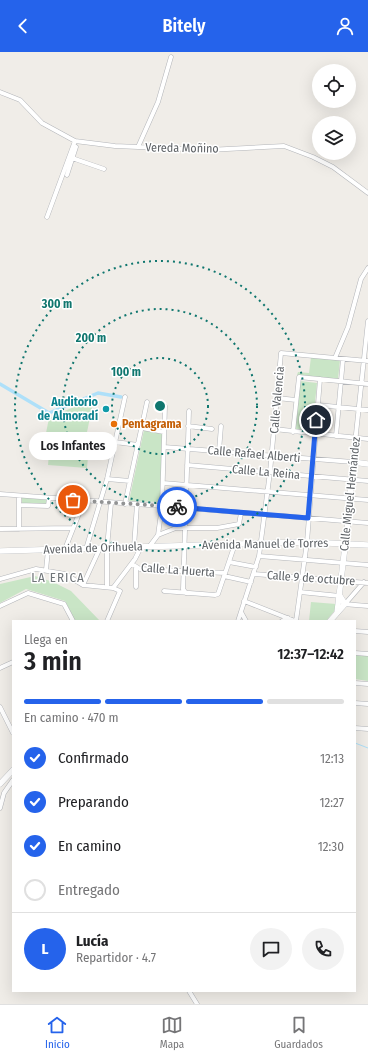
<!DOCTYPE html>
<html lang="es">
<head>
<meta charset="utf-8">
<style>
	:root { --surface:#fff; --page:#f2f2f2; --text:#202124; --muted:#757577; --line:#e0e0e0; --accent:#2563eb }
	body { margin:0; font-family:"Fira Sans Condensed",sans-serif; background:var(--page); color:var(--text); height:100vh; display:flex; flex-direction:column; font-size:15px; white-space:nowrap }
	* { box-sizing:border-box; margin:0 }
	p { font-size:13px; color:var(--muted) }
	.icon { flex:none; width:22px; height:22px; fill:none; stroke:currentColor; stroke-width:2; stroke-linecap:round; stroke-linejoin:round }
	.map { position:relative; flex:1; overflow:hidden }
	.drawer { position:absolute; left:12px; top:568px; width:344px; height:372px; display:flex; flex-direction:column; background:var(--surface); border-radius:0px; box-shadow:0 4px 16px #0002 }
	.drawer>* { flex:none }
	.buttons { position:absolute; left:312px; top:12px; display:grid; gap:8px }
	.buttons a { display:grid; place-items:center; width:44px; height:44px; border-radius:50%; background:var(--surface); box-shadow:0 4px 16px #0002; font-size:20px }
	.pin { position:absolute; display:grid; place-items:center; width:34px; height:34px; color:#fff; margin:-17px; border:2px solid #fff; border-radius:50%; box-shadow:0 1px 4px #0007 }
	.courier { position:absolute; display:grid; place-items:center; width:40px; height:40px; margin:-20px; border:3px solid #2563eb; border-radius:50%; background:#fff; color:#222; box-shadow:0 1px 5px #0007 }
	.bubble { position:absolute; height:28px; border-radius:14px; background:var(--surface); box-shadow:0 4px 16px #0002; font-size:13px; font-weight:600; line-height:28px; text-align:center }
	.overview em { font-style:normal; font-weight:600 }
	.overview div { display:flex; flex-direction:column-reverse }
	.overview { display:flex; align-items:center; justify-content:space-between; height:68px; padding:0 12px }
	h1 { font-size:26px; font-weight:600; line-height:30px }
	.bar { display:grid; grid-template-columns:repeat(4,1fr); gap:6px 4px; align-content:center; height:48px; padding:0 12px }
	.bar i { height:5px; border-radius:3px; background:var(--line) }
	.bar .selected { background:var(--accent) }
	.bar p { grid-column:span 4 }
	.line { display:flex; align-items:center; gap:10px; padding:0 12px; border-top:1px solid var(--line) }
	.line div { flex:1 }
	.round { display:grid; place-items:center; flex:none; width:42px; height:42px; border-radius:21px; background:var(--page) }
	ol { padding:0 12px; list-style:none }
	li { display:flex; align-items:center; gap:12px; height:44px }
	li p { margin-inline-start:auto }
	li .icon { padding:4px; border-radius:50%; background:var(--accent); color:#fff; stroke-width:4 }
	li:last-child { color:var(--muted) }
	li i { width:22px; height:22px; border:2px solid var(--line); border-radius:50% }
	header { display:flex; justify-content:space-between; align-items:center; height:52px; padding:0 12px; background:var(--accent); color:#fff; font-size:18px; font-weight:600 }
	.menu { display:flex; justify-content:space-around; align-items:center; height:56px; border-top:1px solid var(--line); background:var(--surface); font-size:11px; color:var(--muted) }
	.menu a { display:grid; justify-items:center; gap:2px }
	.menu .selected { color:var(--accent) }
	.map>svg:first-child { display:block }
	.green { fill:#c9e5c6 }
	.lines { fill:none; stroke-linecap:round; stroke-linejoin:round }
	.stream { stroke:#aee0f9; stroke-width:1 }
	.canal { stroke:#aee0f9; stroke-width:3.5 }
	.street-casing { stroke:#b3b5b9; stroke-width:5 }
	.secondary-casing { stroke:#b4b7bb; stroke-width:6 }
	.street { stroke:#fff; stroke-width:4 }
	.secondary { stroke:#fff; stroke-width:5.5 }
	.done { stroke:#929394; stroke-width:4; stroke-dasharray:0 7.2 }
	.route { stroke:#2563eb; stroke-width:5 }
	.ring { fill:none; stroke:#0f766e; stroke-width:2; stroke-dasharray:2 4 }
	.culture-dot { fill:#0f9aa8; stroke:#fff; stroke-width:1.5 }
	.food-dot { fill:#e8710a; stroke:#fff; stroke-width:1.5 }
	.labels { text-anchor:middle; stroke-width:3; stroke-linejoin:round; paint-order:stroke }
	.street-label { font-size:12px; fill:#5f6367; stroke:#fff }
	.culture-label { font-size:12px; font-weight:bold; fill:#0d838f; stroke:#fff; text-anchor:end }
	.food-label { font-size:12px; font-weight:bold; fill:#c56008; stroke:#fff; text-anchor:start }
	.neighbourhood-label { font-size:13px; letter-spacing:1px; fill:#707579; stroke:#fff }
	.centre { fill:#0f766e; stroke:#fff; stroke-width:2 }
	.ring-label { font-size:12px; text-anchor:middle; font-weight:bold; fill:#0f766e; stroke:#fff; stroke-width:3; stroke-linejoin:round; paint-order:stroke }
</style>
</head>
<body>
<header><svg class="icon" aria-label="back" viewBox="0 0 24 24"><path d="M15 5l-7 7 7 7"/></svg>Bitely<svg class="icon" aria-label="person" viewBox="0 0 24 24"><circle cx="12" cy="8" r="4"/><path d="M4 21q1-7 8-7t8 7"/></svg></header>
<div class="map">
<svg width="368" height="952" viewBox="0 0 368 952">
	<rect width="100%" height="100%" fill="#f0ede8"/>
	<path class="green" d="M 311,305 L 340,308 L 338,327 L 297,323 L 298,320 L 309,321 Z
		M 300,329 L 317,331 L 312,379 L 295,377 Z
		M 94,346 L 86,385 L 46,381 L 49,366 Z
		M 144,378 L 162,382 L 160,450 L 129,449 Z
		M 49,402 L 88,405 L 87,416 L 48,413 Z
		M 22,445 L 48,448 L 47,453 L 22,452 Z
		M 35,524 L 53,530 L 71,539 L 100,569 L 75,569 L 65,549 L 26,537 L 0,551 L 0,532 Z
		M 311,550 L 336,552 L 336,557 L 326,569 L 309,569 Z
		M 355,602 L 368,603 L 368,629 L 355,627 Z"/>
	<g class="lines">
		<path class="stream" d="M 355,691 L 368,696"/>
		<path class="canal" d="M 0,332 L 49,361 L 98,341 L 121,345"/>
		<defs>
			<path id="street" d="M 0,40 L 20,48 L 42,71 L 75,89 L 115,94 L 208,98 L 284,94 L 313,105 L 333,115 L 368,141
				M 138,95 L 158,50 L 171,5
				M 72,106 L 104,117
				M 67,123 L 76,95
				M 47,165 L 75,89
				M 335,306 L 348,275 L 361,227 L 368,216
				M 277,346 L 296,348
				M 318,353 L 368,358
				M 188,374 L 212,377
				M 142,376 L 164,380
				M 274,377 L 368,387
				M 293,380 L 299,325 L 368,332
				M 336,384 L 343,307
				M 115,390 L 138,393
				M 164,395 L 353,410 L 368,269
				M 219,399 L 221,374
				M 187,413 L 368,429
				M 107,427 L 130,429
				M 163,431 L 368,448
				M 0,442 L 162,454 L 368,471
				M 19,444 L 19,477
				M 125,452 L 147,350
				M 19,453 L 48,454 L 49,446
				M 0,477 L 73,476
				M 158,483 L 176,476 L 217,476 L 239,472 L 241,461
				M 134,495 L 137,452
				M 149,495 L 158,483 L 162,454 L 165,354
				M 65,497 L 84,449
				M 86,497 L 107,427 L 125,345
				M 259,504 L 368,513
				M 229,510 L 256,515
				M 132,512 L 140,517 L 225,521
				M 136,515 L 136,535
				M 46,518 L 48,498
				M 254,522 L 368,531
				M 224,524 L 251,530
				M 0,527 L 36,517 L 65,522 L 83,533 L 113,536 L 135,507 L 141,495
				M 83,533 L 100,496
				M 107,535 L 107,496 L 111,451
				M 164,539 L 215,543 L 218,542 L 235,492
				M 300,540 L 340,544
				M 186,541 L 183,537 L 189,359
				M 244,549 L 295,569
				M 343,552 L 368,554
				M 345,552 L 364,530
				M 0,554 L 28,541 L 64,552 L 73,569
				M 241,560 L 246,569
				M 107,569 L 120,539 L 113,536
				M 238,569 L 259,504 L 270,420 L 281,301 L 368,309
				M 282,569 L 288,566
				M 296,569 L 307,490 L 320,327
				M 355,579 L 368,580
				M 355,601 L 368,602
				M 0,616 L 13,610
				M 355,631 L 368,632
				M 355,651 L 368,652
				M 0,655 L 13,681
				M 355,676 L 368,677
				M 0,756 L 4,741 L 13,728
				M 189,939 L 197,952"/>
			<path id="secondary" d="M 0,499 L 307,490 L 368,493
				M 337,561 L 348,470 L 353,410 L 368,412
				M 330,569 L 345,552 L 340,544
				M 0,732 L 13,718"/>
		</defs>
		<use href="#street" class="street-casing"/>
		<use href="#secondary" class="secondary-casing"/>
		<use href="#street" class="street"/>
		<use href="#secondary" class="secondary"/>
	</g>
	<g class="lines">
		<path class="done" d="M 73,448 L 177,455"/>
		<path class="route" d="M 177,455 L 308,466 L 316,368"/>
	</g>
	<g class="ring">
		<circle cx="160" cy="354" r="48"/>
		<circle cx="160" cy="354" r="97"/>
		<circle cx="160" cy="354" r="145"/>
	</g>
	<circle class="culture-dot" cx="106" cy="357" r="4"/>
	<circle class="food-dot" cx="114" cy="372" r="4"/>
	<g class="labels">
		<g class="street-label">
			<text transform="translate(182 96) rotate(1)" y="4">Vereda Moñino</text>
			<text transform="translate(277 348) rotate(-85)" y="4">Calle Valencia</text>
			<text transform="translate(254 402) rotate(5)" y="4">Calle Rafael Alberti</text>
			<text transform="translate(266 420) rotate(5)" y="4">Calle La Reina</text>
			<text transform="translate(350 442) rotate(-84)" y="4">Calle Miguel Hernández</text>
			<text transform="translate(265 492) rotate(-1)" y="4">Avenida Manuel de Torres</text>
			<text transform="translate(93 496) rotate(-2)" y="4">Avenida de Orihuela</text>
			<text transform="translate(178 518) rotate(4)" y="4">Calle La Huerta</text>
			<text transform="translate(311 526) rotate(4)" y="4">Calle 9 de octubre</text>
		</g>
		<g class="culture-label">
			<text x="98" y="354">Auditorio<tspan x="98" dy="14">de Almoradí</tspan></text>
		</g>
		<g class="food-label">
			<text x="122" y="376">Pentagrama</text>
		</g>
		<g class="neighbourhood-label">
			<text x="58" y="530">LA ERICA</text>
		</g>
	</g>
	<circle cx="160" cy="354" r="6" class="centre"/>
	<g class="ring-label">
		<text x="57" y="256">300 m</text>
		<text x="91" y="290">200 m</text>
		<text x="126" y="324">100 m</text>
	</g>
</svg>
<div class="buttons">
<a><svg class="icon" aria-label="locate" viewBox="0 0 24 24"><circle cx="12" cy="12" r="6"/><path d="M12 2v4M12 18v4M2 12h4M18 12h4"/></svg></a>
<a><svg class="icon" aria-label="layers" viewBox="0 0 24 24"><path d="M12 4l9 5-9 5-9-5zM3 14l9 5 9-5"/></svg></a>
</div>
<div class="pin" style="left:73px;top:448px;background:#ea580c"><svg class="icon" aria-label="bag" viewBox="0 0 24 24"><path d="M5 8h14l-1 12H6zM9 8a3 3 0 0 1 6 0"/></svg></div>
<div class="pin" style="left:316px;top:368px;background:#1f2937"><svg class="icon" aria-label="home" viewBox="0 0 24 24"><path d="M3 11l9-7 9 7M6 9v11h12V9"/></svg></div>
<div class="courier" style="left:177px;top:455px"><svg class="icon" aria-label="bike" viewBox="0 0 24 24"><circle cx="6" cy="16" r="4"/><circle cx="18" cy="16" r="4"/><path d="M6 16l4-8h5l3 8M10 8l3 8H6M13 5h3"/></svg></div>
<div class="bubble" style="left:29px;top:380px;width:88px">Los Infantes</div>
<section class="drawer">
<div class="overview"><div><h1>3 min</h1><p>Llega en</p></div><em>12:37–12:42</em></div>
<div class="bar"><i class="selected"></i><i class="selected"></i><i class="selected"></i><i></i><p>En camino · 470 m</p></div>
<ol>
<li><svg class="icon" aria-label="check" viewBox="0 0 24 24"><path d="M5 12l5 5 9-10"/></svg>Confirmado<p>12:13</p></li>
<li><svg class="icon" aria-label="check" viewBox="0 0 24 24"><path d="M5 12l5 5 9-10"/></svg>Preparando<p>12:27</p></li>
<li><svg class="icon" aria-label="check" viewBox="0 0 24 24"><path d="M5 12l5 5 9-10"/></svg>En camino<p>12:30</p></li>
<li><i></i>Entregado</li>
</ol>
<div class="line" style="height:72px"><b class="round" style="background:var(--accent);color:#fff">L</b><div><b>Lucía</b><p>Repartidor · 4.7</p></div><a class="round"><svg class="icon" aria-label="chat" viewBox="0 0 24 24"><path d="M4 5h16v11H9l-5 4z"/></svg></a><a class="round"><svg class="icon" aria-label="phone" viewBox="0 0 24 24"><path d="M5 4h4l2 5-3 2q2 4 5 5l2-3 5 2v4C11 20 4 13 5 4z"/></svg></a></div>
</section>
</div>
<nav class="menu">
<a class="selected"><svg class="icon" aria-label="home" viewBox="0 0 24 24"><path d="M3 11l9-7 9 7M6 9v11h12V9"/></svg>Inicio</a>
<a><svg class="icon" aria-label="map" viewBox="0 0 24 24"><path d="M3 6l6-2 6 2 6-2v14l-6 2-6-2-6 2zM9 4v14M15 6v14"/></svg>Mapa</a>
<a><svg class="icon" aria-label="saved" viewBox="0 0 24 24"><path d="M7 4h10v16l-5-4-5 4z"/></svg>Guardados</a>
</nav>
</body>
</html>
